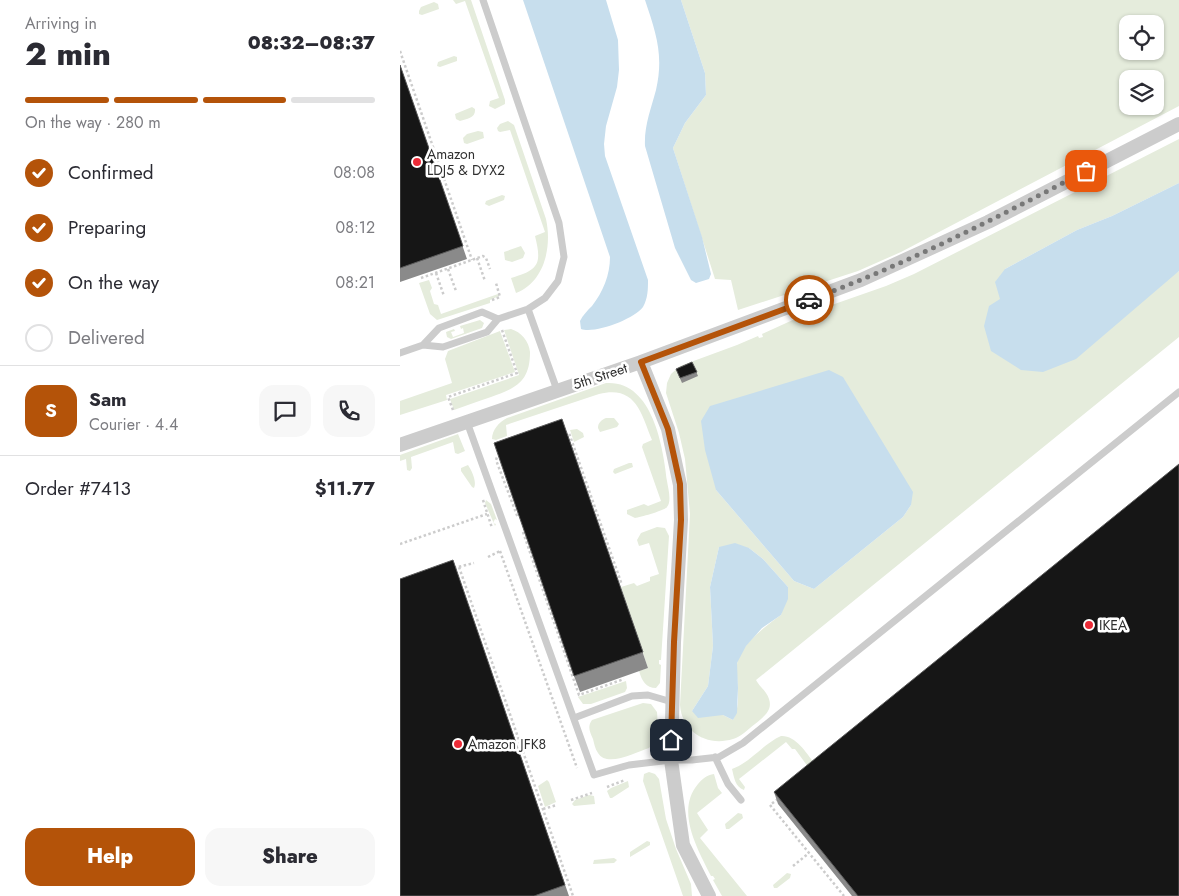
<!DOCTYPE html>
<html lang="en">
<head>
<meta charset="utf-8">
<style>
	:root { --surface:#fff; --page:#f7f7f7; --text:#2b2b33; --muted:#7c7c81; --line:#e1e1e2; --accent:#b45309 }
	body { margin:0; font-family:Jost,sans-serif; background:var(--page); color:var(--text); height:100vh; display:flex; flex-direction:column; font-size:19px; white-space:nowrap }
	* { box-sizing:border-box; margin:0 }
	p { font-size:16px; color:var(--muted) }
	.icon { flex:none; width:28px; height:28px; fill:none; stroke:currentColor; stroke-width:2; stroke-linecap:round; stroke-linejoin:round }
	.map { position:relative; flex:1; overflow:hidden }
	.sheet { display:flex; flex-direction:column; background:var(--surface); width:400px }
	.sheet>* { flex:none }
	.buttons { position:absolute; left:719px; top:15px; display:grid; gap:10px }
	.buttons a { display:grid; place-items:center; width:45px; height:45px; border-radius:10px; background:var(--surface); box-shadow:0 1px 4px #0004; font-size:25px }
	.pin { position:absolute; display:grid; place-items:center; width:42px; height:42px; color:#fff; margin:-21px; border-radius:10px; box-shadow:0 2px 8px #0006 }
	.courier { position:absolute; display:grid; place-items:center; width:50px; height:50px; margin:-25px; border:4px solid #b45309; border-radius:50%; background:#fff; color:#222; box-shadow:0 1px 6px #0007 }
	.headline em { font-style:normal; font-weight:800 }
	.headline div { display:flex; flex-direction:column-reverse }
	.headline { display:flex; align-items:center; justify-content:space-between; height:85px; padding:0 25px }
	h1 { font-size:32px; font-weight:800; line-height:38px }
	.bar { display:grid; grid-template-columns:repeat(4,1fr); gap:8px 5px; align-content:center; height:60px; padding:0 25px }
	.bar i { height:6px; border-radius:4px; background:var(--line) }
	.bar .current { background:var(--accent) }
	.bar p { grid-column:span 4 }
	.line { display:flex; align-items:center; gap:12px; padding:0 25px; border-top:1px solid var(--line) }
	.line div { flex:1 }
	.round { display:grid; place-items:center; flex:none; width:52px; height:52px; border-radius:15px; background:var(--page) }
	ol { padding:0 25px; list-style:none }
	li { display:flex; align-items:center; gap:15px; height:55px }
	li p { margin-inline-start:auto }
	li .icon { padding:5px; border-radius:50%; background:var(--accent); color:#fff; stroke-width:4 }
	li:last-child { color:var(--muted) }
	li i { width:28px; height:28px; border:2px solid var(--line); border-radius:50% }
	.button { display:flex; gap:10px; margin-top:auto; padding:10px 25px }
	.button a { flex:1; height:58px; border-radius:15px; background:var(--accent); color:#fff; font-size:20px; font-weight:800; line-height:58px; text-align:center }
	.button a+a { background:var(--page); color:var(--text) }
	main { display:flex; flex:1; min-height:0 }
	.map>svg:first-child { display:block }
	.green { fill:#e5ecdc; fill-rule:evenodd }
	.water { fill:#c7deed }
	.lines { fill:none; stroke-linecap:round; stroke-linejoin:round }
	.path { stroke:#ccc; stroke-width:2.5; stroke-dasharray:2.5 2.5; stroke-linecap:butt }
	.service { stroke:#ccc; stroke-width:7 }
	.minor { stroke:#ccc; stroke-width:14 }
	.wall { fill:#8a8a8a }
	.building { fill:#161616; stroke:#5c5c5c }
	.done { stroke:#787878; stroke-width:5; stroke-dasharray:0 9 }
	.route { stroke:#b45309; stroke-width:6 }
	.poi-dot { fill:#eb2b37; stroke:#fff; stroke-width:2 }
	.labels { text-anchor:middle; stroke-width:5; stroke-linejoin:round; paint-order:stroke }
	.poi-label { font-size:14px; fill:#2f2f2f; stroke:#fff; text-anchor:start }
	.street-label { font-size:14px; fill:#2f2f2f; stroke:#fff }
</style>
</head>
<body>
<main>
<section class="sheet">
<div class="headline"><div><h1>2 min</h1><p>Arriving in</p></div><em>08:32–08:37</em></div>
<div class="bar"><i class="current"></i><i class="current"></i><i class="current"></i><i></i><p>On the way · 280 m</p></div>
<ol>
<li><svg class="icon" aria-label="check" viewBox="0 0 24 24"><path d="M5 12l5 5 9-10"/></svg>Confirmed<p>08:08</p></li>
<li><svg class="icon" aria-label="check" viewBox="0 0 24 24"><path d="M5 12l5 5 9-10"/></svg>Preparing<p>08:12</p></li>
<li><svg class="icon" aria-label="check" viewBox="0 0 24 24"><path d="M5 12l5 5 9-10"/></svg>On the way<p>08:21</p></li>
<li><i></i>Delivered</li>
</ol>
<div class="line" style="height:90px"><b class="round" style="background:var(--accent);color:#fff">S</b><div><b>Sam</b><p>Courier · 4.4</p></div><a class="round"><svg class="icon" aria-label="chat" viewBox="0 0 24 24"><path d="M4 5h16v11H9l-5 4z"/></svg></a><a class="round"><svg class="icon" aria-label="phone" viewBox="0 0 24 24"><path d="M5 4h4l2 5-3 2q2 4 5 5l2-3 5 2v4C11 20 4 13 5 4z"/></svg></a></div>
<div class="line" style="height:65px"><div>Order #7413</div><b>$11.77</b></div>
<div class="button"><a>Help</a><a>Share</a></div>
</section>
<div class="map">
<svg width="779" height="896" viewBox="0 0 779 896">
	<rect width="100%" height="100%" fill="#fff"/>
	<path class="green" d="M 53,0 L 71,0 L 105,100 L 105,104 L 95,109 L 89,106 L 90,101 L 99,98 L 65,1 L 56,4 Z
		M 281,0 L 779,0 L 779,106 L 501,252 L 458,271 L 338,310 L 331,280 L 315,279 L 273,148 L 285,123 L 306,95 L 305,73 ZM 728,24 L 755,24 L 755,51 L 728,51 ZM 728,79 L 755,79 L 755,106 L 728,106 Z
		M 34,2 L 38,4 L 39,9 L 22,15 L 19,14 L 19,11 L 21,7 Z
		M 54,56 L 57,57 L 57,61 L 40,67 L 37,66 L 38,62 Z
		M 72,107 L 75,109 C 76,118 67,119 60,121 L 56,119 L 55,114 Z
		M 108,121 L 114,125 L 146,219 C 152,246 145,282 116,293 L 111,278 C 139,270 142,264 135,236 L 145,232 L 110,130 L 100,132 L 98,131 L 97,128 L 100,124 Z
		M 78,131 L 83,132 L 84,138 L 67,144 L 64,143 L 63,138 L 67,134 Z
		M 779,139 L 779,183 L 712,216 L 677,230 L 605,269 L 773,275 L 779,271 L 779,337 L 356,680 C 359,686 367,692 369,699 C 373,711 363,717 355,724 C 348,729 341,737 333,739 C 307,747 282,732 280,705 L 290,514 L 285,459 L 279,433 L 266,393 L 267,383 L 271,374 L 280,366 L 337,345 L 358,336 L 359,338 L 363,337 L 362,334 L 406,314 L 486,286 L 514,274 ZM 316,490 L 511,505 L 503,517 L 414,589 L 394,581 ZM 319,547 L 349,548 L 363,559 L 388,587 L 381,615 C 366,626 338,646 337,665 C 336,683 342,704 333,720 L 323,715 L 292,711 L 308,686 L 313,646 L 310,587 Z
		M 102,195 L 105,196 L 104,200 L 89,206 L 85,204 L 86,201 Z
		M 121,246 L 125,253 L 123,258 L 112,262 L 105,260 L 104,252 Z
		M 29,280 L 32,288 L 30,291 L 34,304 L 38,305 L 41,314 L 98,294 L 99,296 L 90,300 L 90,303 L 37,320 L 30,314 L 19,283 Z
		M 80,320 L 84,323 L 82,328 L 51,339 L 47,337 L 46,332 L 54,329 L 55,331 L 51,332 L 53,337 L 64,333 L 63,328 L 61,329 L 60,326 Z
		M 111,329 C 121,332 129,341 130,352 C 130,382 116,388 91,397 C 78,401 66,406 54,410 L 50,399 L 119,375 L 104,330 Z
		M 100,331 L 115,372 L 46,395 L 47,400 L 0,415 L 0,401 L 52,383 L 45,359 L 48,351 Z
		M 206,383 C 252,380 263,445 267,481 C 268,488 272,501 267,507 C 266,510 241,517 235,518 L 227,514 L 227,510 L 244,504 L 248,506 L 261,501 L 242,447 L 243,444 L 252,440 C 241,413 236,385 199,394 L 106,425 L 107,436 L 96,440 L 92,439 C 92,430 99,422 107,418 Z
		M 206,418 L 214,418 L 219,424 L 217,427 L 200,432 L 198,428 C 198,423 201,420 206,418 Z
		M 177,429 L 183,433 L 184,437 L 174,442 L 170,430 Z
		M 58,434 L 65,451 L 58,454 L 55,453 L 53,442 L 11,457 L 12,468 L 10,471 L 7,470 L 6,459 L 0,461 L 0,455 Z
		M 229,463 L 232,463 L 233,467 L 215,474 L 213,472 L 214,469 Z
		M 68,465 C 72,471 77,482 74,488 L 72,487 L 61,471 L 61,468 Z
		M 86,500 L 91,504 L 97,520 L 95,519 L 93,523 L 96,524 L 95,526 L 85,503 Z
		M 257,527 L 265,528 L 269,536 L 261,660 L 259,660 L 259,664 L 261,665 L 260,683 L 256,688 C 246,688 242,681 239,671 L 248,668 L 221,587 L 234,583 L 237,586 L 250,581 L 250,577 L 259,574 L 249,543 L 239,546 L 237,540 L 241,533 Z
		M 226,681 L 227,688 L 225,692 L 191,704 L 183,704 L 178,697 Z
		M 243,703 L 251,704 L 257,712 C 258,724 258,739 249,748 C 236,752 207,768 198,753 C 195,749 194,743 193,739 C 190,732 187,727 192,720 Z
		M 381,736 C 398,735 410,759 420,771 L 414,775 L 395,749 L 392,749 L 386,742 L 339,779 L 345,787 L 344,790 C 335,787 334,777 332,769 C 351,762 363,744 381,736 Z
		M 249,772 L 255,774 L 259,779 L 266,819 L 276,849 L 291,884 L 292,896 L 283,896 L 243,781 L 244,774 Z
		M 314,774 L 318,788 L 322,793 L 297,813 L 308,830 L 300,838 L 347,896 L 322,896 L 313,880 L 315,879 L 313,876 L 311,876 C 298,850 275,811 298,784 C 302,779 307,775 314,774 Z
		M 147,780 L 149,782 L 156,802 L 145,807 L 138,786 Z
		M 228,781 L 229,787 L 212,798 L 210,798 L 207,791 L 211,788 Z
		M 189,795 L 194,796 L 195,804 L 174,806 L 172,804 L 175,800 Z
		M 338,813 L 342,814 L 343,818 L 329,829 L 326,829 L 325,824 Z
		M 247,841 L 250,842 L 250,845 L 230,857 L 230,852 Z
		M 214,858 L 217,860 L 214,863 L 193,864 L 194,860 Z
		M 387,873 L 391,874 L 390,878 L 377,888 L 374,888 L 373,885 Z"/>
	<path class="water" d="M 123,0 L 206,0 L 218,40 L 219,70 L 217,87 L 206,126 L 204,144 L 205,156 L 248,280 C 248,289 248,298 243,307 C 234,319 195,334 181,329 L 180,321 C 183,315 187,311 192,306 C 203,292 210,275 210,257 Z
		M 245,0 L 281,0 L 305,73 L 306,95 L 285,123 L 273,148 L 302,237 L 311,274 L 309,279 L 296,283 L 291,280 L 275,248 L 245,146 C 244,126 251,109 256,90 C 264,55 256,33 245,0 Z
		M 779,183 L 779,271 L 676,359 L 643,372 L 621,370 L 591,351 L 584,326 L 589,306 L 600,299 L 595,282 L 605,269 L 677,230 L 712,216 Z
		M 429,370 L 443,377 L 513,492 L 511,505 L 503,517 L 414,589 L 394,581 L 316,490 L 305,450 L 301,421 L 310,406 Z
		M 335,543 L 349,548 L 363,559 L 388,587 L 388,599 L 381,615 L 362,628 L 346,646 L 337,663 L 338,688 L 337,713 L 333,720 L 323,715 L 298,718 L 292,711 L 308,686 L 313,646 L 310,587 L 319,547 Z"/>
	<g class="lines">
		<path class="path" d="M 0,51 L 72,260
			M 77,258 L 85,281
			M 48,269 L 56,291
			M 36,273 L 44,296
			M 21,278 L 83,256 L 86,258 L 90,269
			M 92,300 L 100,297 L 96,283
			M 53,410 L 48,397 L 117,373 L 102,330
			M 165,434 L 169,433 L 222,585
			M 101,455 L 97,457 L 96,460 L 118,518
			M 83,500 L 92,528
			M 123,532 L 179,695 L 224,679
			M 0,544 L 87,514
			M 100,551 L 177,768
			M 88,557 L 100,551
			M 59,567 L 173,896
			M 54,568 L 74,563
			M 207,787 L 225,780
			M 378,799 L 370,805 L 444,896
			M 171,800 L 192,793
			M 143,809 L 157,805
			M 393,866 L 409,853"/>
		<path class="service" d="M 128,309 L 157,390
			M 23,345 L 39,328 L 82,312 L 98,319
			M 0,353 L 23,345 L 43,347 L 87,332 L 98,319 L 128,309 L 145,298 L 158,281 L 164,257 L 159,223 L 83,0
			M 67,422 L 194,775 L 229,765 L 271,760 L 292,760 L 319,757 L 343,743 L 779,392
			M 174,718 L 232,696 L 248,695 L 272,702
			M 315,757 L 328,784 L 341,800"/>
		<path class="minor" d="M 241,362 L 268,429 L 280,485 L 281,520 L 274,642 L 271,760 L 283,845 L 309,896
			M 0,445 L 241,362 L 461,280 L 588,222 L 779,124"/>
	</g>
	<path class="wall" d="M 0,65 L 67,259 L 0,282 Z
		M 292,362 L 298,376 L 282,383 L 276,369 Z
		M 168,435 L 248,668 L 180,692 L 174,676 Z
		M 53,560 L 169,896 L 0,896 Z
		M 374,792 L 779,896 L 452,896 L 378,804 Z"/>
	<path class="building" d="M 0,65 L 63,246 L 0,268 Z
		M 292,362 L 297,372 L 280,378 L 276,369 Z
		M 162,419 L 243,652 L 174,676 L 94,443 Z
		M 779,464 L 779,896 L 458,896 L 374,792 Z
		M 53,560 L 165,885 L 134,896 L 0,896 L 0,579 Z"/>
	<g class="lines">
		<path class="done" d="M 409,300 C 505,265 596,218 686,171"/>
		<path class="route" d="M 271,740 L 274,642 L 281,520 L 280,484 L 268,429 L 241,362 L 409,300"/>
	</g>
	<g class="poi-dot">
		<circle cx="17" cy="162" r="5"/>
		<circle cx="689" cy="625" r="5"/>
		<circle cx="58" cy="744" r="5"/>
	</g>
	<g class="labels">
		<g class="poi-label">
			<text x="27" y="159">Amazon<tspan x="27" dy="16">LDJ5 &amp; DYX2</tspan></text>
			<text x="699" y="630">IKEA</text>
			<text x="68" y="749">Amazon JFK8</text>
		</g>
		<g class="street-label">
			<text transform="translate(200 376) rotate(-18)" y="5">5th Street</text>
		</g>
	</g>
</svg>
<div class="buttons">
<a><svg class="icon" aria-label="locate" viewBox="0 0 24 24"><circle cx="12" cy="12" r="6"/><path d="M12 2v4M12 18v4M2 12h4M18 12h4"/></svg></a>
<a><svg class="icon" aria-label="layers" viewBox="0 0 24 24"><path d="M12 4l9 5-9 5-9-5zM3 14l9 5 9-5"/></svg></a>
</div>
<div class="pin" style="left:686px;top:171px;background:#ea580c"><svg class="icon" aria-label="bag" viewBox="0 0 24 24"><path d="M5 8h14l-1 12H6zM9 8a3 3 0 0 1 6 0"/></svg></div>
<div class="pin" style="left:271px;top:740px;background:#1f2937"><svg class="icon" aria-label="home" viewBox="0 0 24 24"><path d="M3 11l9-7 9 7M6 9v11h12V9"/></svg></div>
<div class="courier" style="left:409px;top:300px"><svg class="icon" aria-label="car" viewBox="0 0 24 24"><path d="M5 17H2v-5l4-1 3-4h7l3 4 3 1v5h-3M9 17h6M6 11h13"/><circle cx="7" cy="17" r="2"/><circle cx="17" cy="17" r="2"/></svg></div>
</div>
</main>
</body>
</html>
